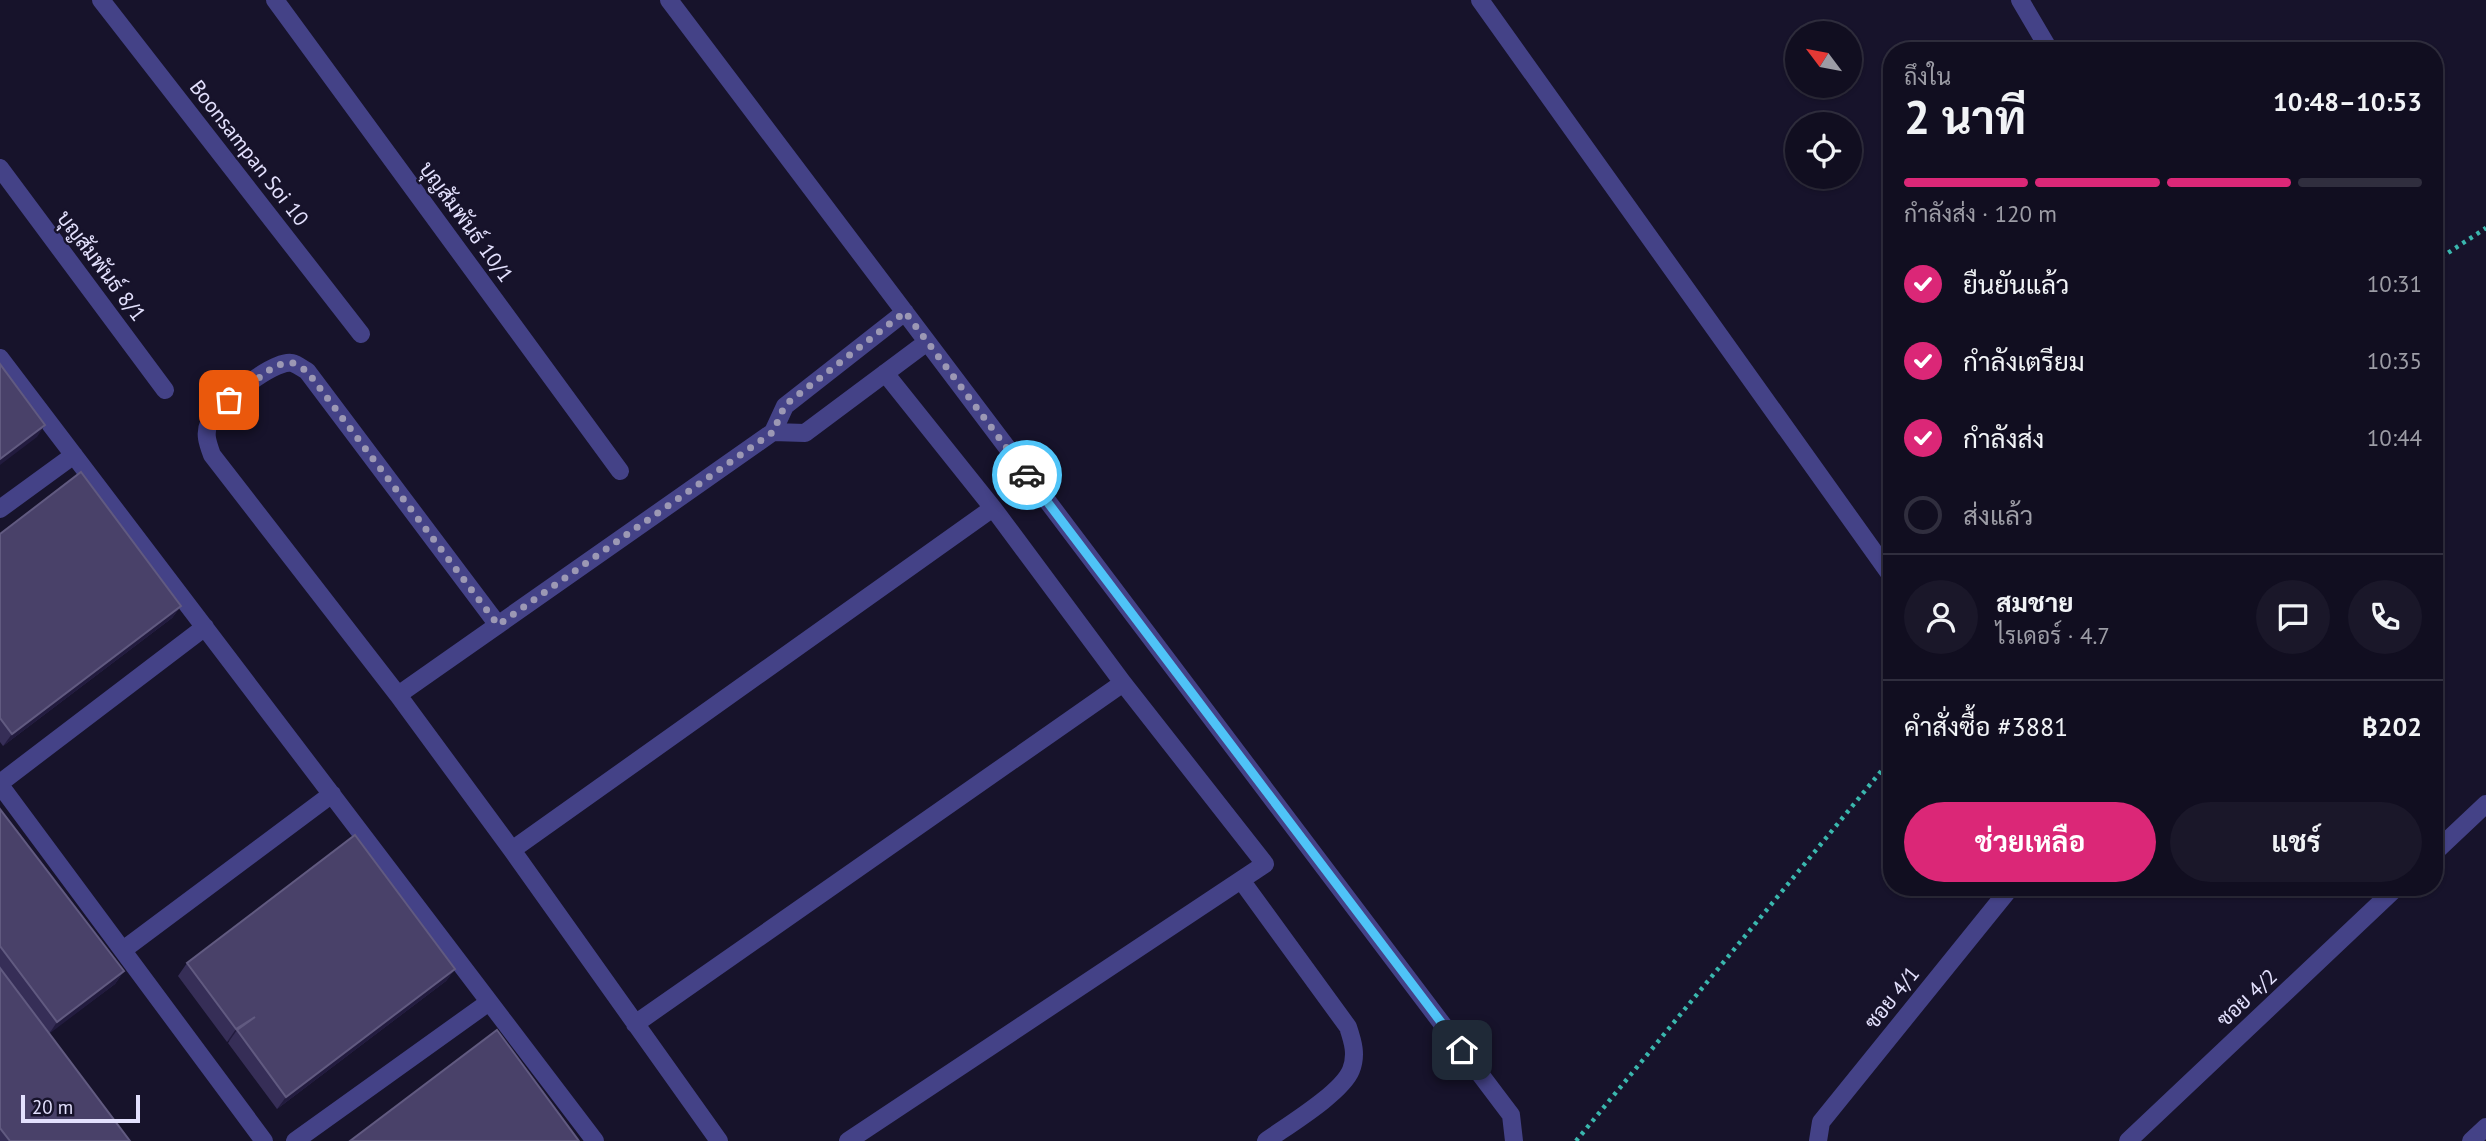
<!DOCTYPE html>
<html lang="th">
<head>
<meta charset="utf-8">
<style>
	:root { --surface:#110e20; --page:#1a1729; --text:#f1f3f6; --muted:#9c9ca5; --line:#302e3e; --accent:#db2777 }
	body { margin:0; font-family:"PT Sans",Sarabun,sans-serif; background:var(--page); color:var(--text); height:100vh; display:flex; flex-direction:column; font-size:26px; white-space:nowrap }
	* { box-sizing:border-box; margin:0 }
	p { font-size:23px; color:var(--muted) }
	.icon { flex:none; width:38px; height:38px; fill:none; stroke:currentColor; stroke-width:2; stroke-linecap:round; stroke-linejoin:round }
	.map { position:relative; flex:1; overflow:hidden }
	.sheet { position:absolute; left:1883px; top:42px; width:560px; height:854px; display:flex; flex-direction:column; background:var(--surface); border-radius:28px; box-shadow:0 2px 5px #0004,0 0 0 2px var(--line) }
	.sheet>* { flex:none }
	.needle { width:46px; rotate:302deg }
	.fabs { position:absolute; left:1785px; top:21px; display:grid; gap:14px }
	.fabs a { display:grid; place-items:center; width:77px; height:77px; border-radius:50%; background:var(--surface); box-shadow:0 2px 5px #0004,0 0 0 2px var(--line); font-size:35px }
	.scale { position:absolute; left:21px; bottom:18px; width:119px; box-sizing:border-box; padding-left:7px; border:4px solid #e3e0fd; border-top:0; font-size:19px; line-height:24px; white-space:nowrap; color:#e3e0fd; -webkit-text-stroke:5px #17132b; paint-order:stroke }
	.pin { position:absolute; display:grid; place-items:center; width:60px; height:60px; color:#fff; margin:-30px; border-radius:14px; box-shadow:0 4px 10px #0006 }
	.courier { position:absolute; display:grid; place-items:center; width:70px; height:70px; margin:-35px; border:5px solid #4fc3f7; border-radius:50%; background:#fff; color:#222; box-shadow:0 2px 9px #0007 }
	.overview em { font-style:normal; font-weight:700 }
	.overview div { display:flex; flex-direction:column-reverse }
	.overview { display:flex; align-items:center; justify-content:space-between; height:119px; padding:0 21px }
	h1 { font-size:46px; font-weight:700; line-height:52px }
	.bar { display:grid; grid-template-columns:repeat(4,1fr); gap:10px 7px; align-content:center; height:84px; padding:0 21px }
	.bar i { height:9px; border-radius:5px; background:var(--line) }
	.bar .on { background:var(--accent) }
	.bar p { grid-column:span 4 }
	.line { display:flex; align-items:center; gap:18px; padding:0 21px; border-top:2px solid var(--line) }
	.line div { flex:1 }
	.round { display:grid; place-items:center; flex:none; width:74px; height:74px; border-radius:37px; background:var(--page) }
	ol { padding:0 21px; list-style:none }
	li { display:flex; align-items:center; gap:21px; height:77px }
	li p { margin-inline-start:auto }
	li .icon { padding:7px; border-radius:50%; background:var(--accent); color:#fff; stroke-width:4 }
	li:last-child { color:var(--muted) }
	li i { width:38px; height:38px; border:4px solid var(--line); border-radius:50% }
	.primary-button { display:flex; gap:14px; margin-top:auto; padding:14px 21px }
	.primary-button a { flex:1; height:80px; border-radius:42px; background:var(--accent); color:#fff; font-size:28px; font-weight:700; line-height:80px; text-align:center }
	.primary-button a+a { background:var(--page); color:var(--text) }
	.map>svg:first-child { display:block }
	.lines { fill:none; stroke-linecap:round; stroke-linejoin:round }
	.path { stroke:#3ab7ae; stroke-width:4.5; stroke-dasharray:3.5 5; stroke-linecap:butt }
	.minor { stroke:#444287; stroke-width:18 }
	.wall { fill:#362e57 }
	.shaded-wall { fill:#221b3e }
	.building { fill:#494169; stroke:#615a80; stroke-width:2 }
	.done { stroke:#9c98b4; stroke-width:7; stroke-dasharray:0 12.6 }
	.route { stroke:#4fc3f7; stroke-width:9 }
	.labels { text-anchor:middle; stroke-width:5; stroke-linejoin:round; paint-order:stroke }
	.street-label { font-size:21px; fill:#e3e0fd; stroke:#17132b }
</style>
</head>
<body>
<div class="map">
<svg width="2486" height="1141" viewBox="0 0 2486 1141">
	<rect width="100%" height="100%" fill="#17132b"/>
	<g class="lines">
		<path class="path" d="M 2434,262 L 2486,228
			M 1576,1141 L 1892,758"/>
		<path class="minor" d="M 101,0 L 361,334
			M 275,0 L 620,471
			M 669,0 L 1511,1115 L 1514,1141
			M 1480,0 L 1892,577
			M 2020,0 L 2050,51
			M 0,168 L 165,390
			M 0,358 L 595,1141
			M 773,432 L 805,433 L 927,342
			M 0,509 L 74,455
			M 398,695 L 212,455 C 208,444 204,434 209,423 C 215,406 274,359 292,363 C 297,364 303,369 307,371 L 498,625
			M 0,783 L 205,627
			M 0,785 L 264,1141
			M 512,850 L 993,508
			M 2434,853 L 2486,804
			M 1241,880 L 1348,1027 C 1353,1042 1357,1055 1351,1070 C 1342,1093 1287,1126 1266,1141
			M 123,950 L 332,794
			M 635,1024 L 1123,683 L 993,508 L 885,373
			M 295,1141 L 489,1002
			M 719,1141 L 512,850 L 398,695 L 773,432 L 785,406 L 905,312
			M 848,1141 L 1265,864 L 1123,683
			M 1818,1141 L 1821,1122 L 2011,887
			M 2128,1141 L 2397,887
			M 2471,1141 L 2486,1127"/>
	</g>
	<path class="wall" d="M 0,534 L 181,606 L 172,618 L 3,746 L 0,742 Z
		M 0,809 L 124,971 L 115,984 L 49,1033 L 130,1141 L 0,1141 Z
		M 187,963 L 455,969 L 446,981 L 277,1109 L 228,1043 L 230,1040 L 227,1042 L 178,976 Z"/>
	<path class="shaded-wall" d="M 45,425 L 37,437 L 0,465 L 0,459 Z
		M 181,606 L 172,618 L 3,746 L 12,734 Z
		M 455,969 L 446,981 L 277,1109 L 286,1097 Z
		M 124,971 L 115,984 L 49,1034 L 57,1022 Z
		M 255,1017 L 237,1030 L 230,1040 L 227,1042 L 236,1029 Z"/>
	<path class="building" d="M 0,364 L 45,425 L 0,459 Z
		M 81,472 L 181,606 L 12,734 L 0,718 L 0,534 Z
		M 0,809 L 124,971 L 57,1022 L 0,946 Z
		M 355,835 L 455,969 L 286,1097 L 237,1030 L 255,1017 L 236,1029 L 187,963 Z
		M 0,968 L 130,1141 L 10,1141 L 0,1128 Z
		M 497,1030 L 579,1141 L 350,1141 Z"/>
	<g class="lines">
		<path class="done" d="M 229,400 L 276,365 L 293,363 L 307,371 L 498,625 L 773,432 L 785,405 L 905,312 L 1027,475"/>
		<path class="route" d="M 1027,475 L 1462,1050"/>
	</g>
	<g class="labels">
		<g class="street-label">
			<text transform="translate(249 153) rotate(52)" y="7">Boonsampan Soi 10</text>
			<text transform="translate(466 222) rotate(54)" y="7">บุญสัมพันธ์ 10/1</text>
			<text transform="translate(101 266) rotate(53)" y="7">บุญสัมพันธ์ 8/1</text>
			<text transform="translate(1892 998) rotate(-51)" y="7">ซอย 4/1</text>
			<text transform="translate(2247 998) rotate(-43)" y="7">ซอย 4/2</text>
		</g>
	</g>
</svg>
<div class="fabs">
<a><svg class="needle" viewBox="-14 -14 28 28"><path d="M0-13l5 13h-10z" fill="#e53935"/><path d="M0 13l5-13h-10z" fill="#9c9ca5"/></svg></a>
<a><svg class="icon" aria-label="locate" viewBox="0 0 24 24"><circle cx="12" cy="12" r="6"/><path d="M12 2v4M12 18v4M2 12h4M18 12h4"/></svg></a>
</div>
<div class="scale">20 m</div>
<div class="pin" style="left:229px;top:400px;background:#ea580c"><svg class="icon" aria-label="bag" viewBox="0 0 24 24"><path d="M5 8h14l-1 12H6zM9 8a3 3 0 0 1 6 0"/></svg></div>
<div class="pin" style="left:1462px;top:1050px;background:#1f2937"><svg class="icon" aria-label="home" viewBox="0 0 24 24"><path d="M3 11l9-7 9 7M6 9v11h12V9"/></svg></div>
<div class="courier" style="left:1027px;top:475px"><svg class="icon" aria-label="car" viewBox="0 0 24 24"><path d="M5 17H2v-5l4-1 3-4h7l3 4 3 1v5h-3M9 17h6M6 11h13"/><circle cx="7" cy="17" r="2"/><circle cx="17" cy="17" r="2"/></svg></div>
<section class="sheet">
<div class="overview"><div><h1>2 นาที</h1><p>ถึงใน</p></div><em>10:48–10:53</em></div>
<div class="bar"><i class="on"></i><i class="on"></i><i class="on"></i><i></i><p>กำลังส่ง · 120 m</p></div>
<ol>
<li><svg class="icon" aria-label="check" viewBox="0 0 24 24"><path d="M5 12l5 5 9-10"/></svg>ยืนยันแล้ว<p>10:31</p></li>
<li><svg class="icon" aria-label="check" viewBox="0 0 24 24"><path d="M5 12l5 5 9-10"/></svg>กำลังเตรียม<p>10:35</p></li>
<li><svg class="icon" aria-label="check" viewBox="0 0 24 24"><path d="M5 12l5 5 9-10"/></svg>กำลังส่ง<p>10:44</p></li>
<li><i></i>ส่งแล้ว</li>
</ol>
<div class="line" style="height:126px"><a class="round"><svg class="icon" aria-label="person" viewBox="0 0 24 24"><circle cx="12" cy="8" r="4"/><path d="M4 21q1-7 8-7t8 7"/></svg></a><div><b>สมชาย</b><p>ไรเดอร์ · 4.7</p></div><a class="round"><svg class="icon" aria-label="chat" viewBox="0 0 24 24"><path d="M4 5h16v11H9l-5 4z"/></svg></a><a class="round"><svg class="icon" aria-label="phone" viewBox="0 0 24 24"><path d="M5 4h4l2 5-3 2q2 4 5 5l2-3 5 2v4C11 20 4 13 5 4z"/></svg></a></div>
<div class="line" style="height:91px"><div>คำสั่งซื้อ #3881</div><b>฿202</b></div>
<div class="primary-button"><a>ช่วยเหลือ</a><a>แชร์</a></div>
</section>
</div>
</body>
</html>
